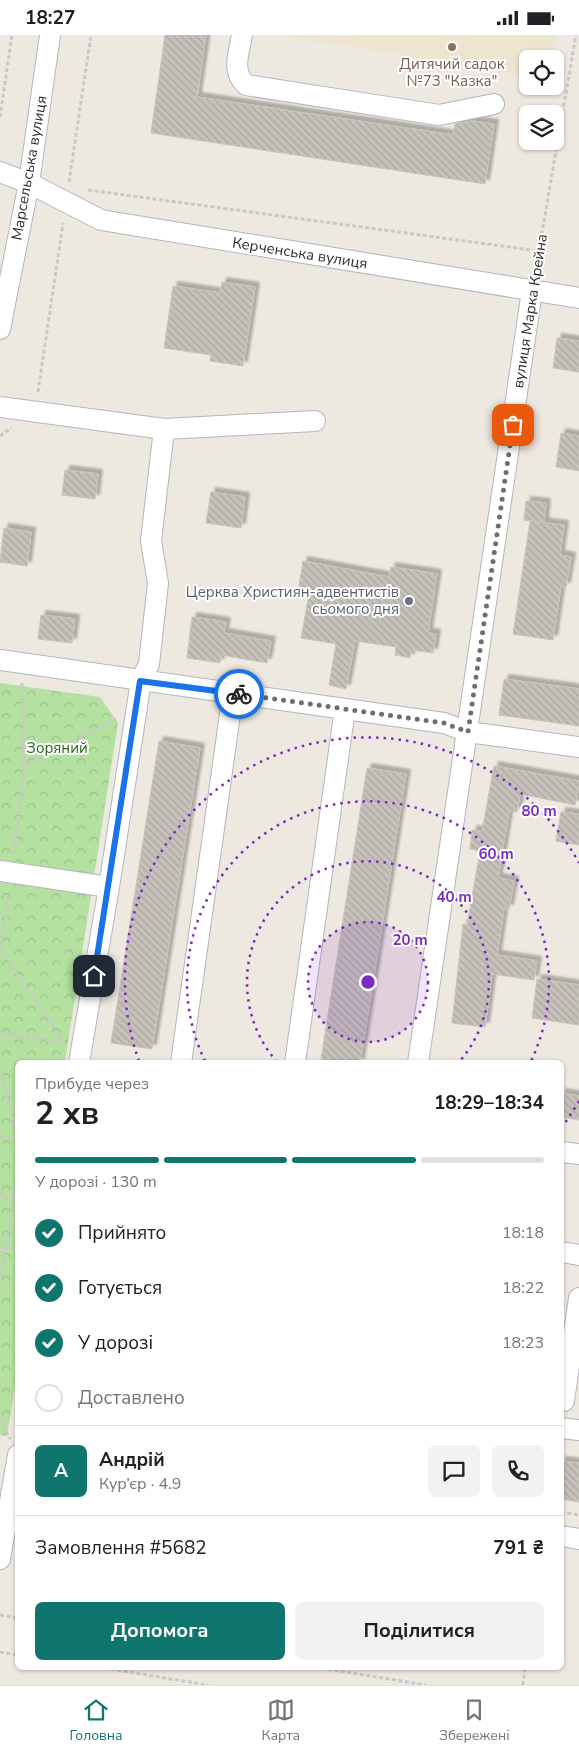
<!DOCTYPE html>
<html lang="uk">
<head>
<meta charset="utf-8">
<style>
	:root { --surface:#fff; --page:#f2f2f2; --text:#202124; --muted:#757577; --line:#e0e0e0; --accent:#0f766e }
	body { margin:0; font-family:"Nunito Sans",sans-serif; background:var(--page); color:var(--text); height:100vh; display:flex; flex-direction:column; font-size:19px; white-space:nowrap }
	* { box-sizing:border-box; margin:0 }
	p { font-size:16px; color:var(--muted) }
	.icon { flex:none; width:28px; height:28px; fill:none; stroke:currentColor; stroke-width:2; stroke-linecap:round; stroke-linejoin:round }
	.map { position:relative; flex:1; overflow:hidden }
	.panel { position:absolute; left:15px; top:1025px; width:549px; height:610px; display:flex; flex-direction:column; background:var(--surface); border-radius:8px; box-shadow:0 1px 4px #0004 }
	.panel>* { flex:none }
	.tools { position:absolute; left:519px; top:15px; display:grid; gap:10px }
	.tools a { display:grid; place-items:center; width:45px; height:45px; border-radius:8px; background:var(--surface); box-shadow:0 1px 4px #0004; font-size:25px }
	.pin { position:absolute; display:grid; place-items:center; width:42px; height:42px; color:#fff; margin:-21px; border-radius:10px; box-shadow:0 2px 8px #0006 }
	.courier { position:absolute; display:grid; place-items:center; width:50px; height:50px; margin:-25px; border:4px solid #1a73e8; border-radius:50%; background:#fff; color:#222; box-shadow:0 1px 6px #0007 }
	.headline em { font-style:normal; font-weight:700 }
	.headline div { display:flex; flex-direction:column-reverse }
	.headline { display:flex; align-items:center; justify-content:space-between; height:85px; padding:0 20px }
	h1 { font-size:32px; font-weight:700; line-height:38px }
	.bar { display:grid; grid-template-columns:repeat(4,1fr); gap:8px 5px; align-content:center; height:60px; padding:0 20px }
	.bar i { height:6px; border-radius:4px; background:var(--line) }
	.bar .selected { background:var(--accent) }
	.bar p { grid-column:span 4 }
	.line { display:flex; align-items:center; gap:12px; padding:0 20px; border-top:1px solid var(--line) }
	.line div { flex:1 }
	.round { display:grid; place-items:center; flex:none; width:52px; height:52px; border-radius:8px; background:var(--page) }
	ol { padding:0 20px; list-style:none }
	li { display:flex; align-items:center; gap:15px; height:55px }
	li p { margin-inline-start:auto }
	li .icon { padding:5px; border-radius:50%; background:var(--accent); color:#fff; stroke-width:4 }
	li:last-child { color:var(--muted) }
	li i { width:28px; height:28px; border:2px solid var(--line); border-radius:50% }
	.cta { display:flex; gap:10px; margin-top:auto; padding:10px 20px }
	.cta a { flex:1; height:58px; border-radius:8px; background:var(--accent); color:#fff; font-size:20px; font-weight:700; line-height:58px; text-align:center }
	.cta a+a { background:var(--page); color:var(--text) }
	.status { display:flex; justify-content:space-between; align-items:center; height:35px; padding:0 25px; background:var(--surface); direction:ltr }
	.status svg { height:14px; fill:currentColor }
	.dock { display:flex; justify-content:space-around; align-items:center; height:70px; border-top:1px solid var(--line); background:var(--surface); font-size:14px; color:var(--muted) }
	.dock a { display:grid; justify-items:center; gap:2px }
	.dock .selected { color:var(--accent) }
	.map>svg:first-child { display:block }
	.education { fill:#eee5d0 }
	.forest { fill:url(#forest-crowns) }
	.building { fill:url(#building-back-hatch); stroke:#c9c4b9; filter:url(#shadow) }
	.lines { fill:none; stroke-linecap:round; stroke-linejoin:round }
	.minor-casing { stroke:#b3b5bf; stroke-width:22 }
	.path { stroke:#c8c8c8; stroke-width:3; stroke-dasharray:4 2.5; stroke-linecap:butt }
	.minor { stroke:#fff; stroke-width:20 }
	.done { stroke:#706e6c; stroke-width:5; stroke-dasharray:0 9 }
	.route { stroke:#1a73e8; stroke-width:6 }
	.ring { fill:none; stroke:#7b2cbf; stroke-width:2.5; stroke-dasharray:2.5 5 }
	.education-dot { fill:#8d6e63; stroke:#fff; stroke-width:2 }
	.worship-dot { fill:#6b7280; stroke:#fff; stroke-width:2 }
	.labels { text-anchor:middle; stroke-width:4; stroke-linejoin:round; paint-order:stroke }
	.education-label { font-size:15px; fill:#785e54; stroke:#fff }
	.street-label { font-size:15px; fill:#2d2d2d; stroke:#fff }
	.worship-label { font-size:15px; fill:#5b616d; stroke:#fff; text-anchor:end }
	.park-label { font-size:15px; fill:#2b681e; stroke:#fff }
	.centre { fill:#7b2cbf; stroke:#fff; stroke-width:2.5 }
	.ring-label { font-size:15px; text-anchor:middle; font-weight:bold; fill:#7b2cbf; stroke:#fff; stroke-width:4; stroke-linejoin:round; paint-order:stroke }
</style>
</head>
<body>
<div class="status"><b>18:27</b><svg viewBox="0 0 49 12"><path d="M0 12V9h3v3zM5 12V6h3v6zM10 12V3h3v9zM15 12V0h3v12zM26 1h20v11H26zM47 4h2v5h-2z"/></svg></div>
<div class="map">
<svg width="579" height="1650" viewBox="0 0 579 1650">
	<defs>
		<pattern id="forest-crowns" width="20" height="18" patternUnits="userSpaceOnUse" patternTransform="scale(1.25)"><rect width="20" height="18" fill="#b4e19f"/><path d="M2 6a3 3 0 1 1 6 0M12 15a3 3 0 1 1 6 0" fill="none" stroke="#9bc189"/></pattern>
		<pattern id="building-back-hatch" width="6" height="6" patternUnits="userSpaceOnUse" patternTransform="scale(1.25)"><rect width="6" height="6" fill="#c6c2bb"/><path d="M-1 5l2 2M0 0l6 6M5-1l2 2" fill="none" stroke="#aaa7a1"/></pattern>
		<filter id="shadow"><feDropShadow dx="4.5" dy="-4.5" stdDeviation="1" flood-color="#0004"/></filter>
	</defs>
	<rect width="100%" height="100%" fill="#ede8e0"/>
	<path class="education" d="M 278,0 L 555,0 L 551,24 L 528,24 L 527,41 Z"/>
	<path class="forest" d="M 0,648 L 100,662 L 118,688 L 65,1027 L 18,1028 L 18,1332 L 7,1401 L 0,1400 Z"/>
	<path class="building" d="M 165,0 L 206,0 L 197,62 L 453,100 L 455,89 L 472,86 L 494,89 L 485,149 L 151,98 Z
		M 222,247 L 255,252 L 243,331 L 210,326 L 211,320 L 164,313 L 173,251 L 220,258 Z
		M 557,303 L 579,306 L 579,337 L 553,333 Z
		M 561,398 L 579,401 L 579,436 L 556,432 Z
		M 65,435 L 98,439 L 95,464 L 62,460 Z
		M 211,457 L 245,462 L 241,493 L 206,488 Z
		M 526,466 L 546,468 L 544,488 L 524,485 Z
		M 530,486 L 564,490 L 560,520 L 571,522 L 566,552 L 561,551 L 553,605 L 513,599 Z
		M 4,493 L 31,497 L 27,531 L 0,527 Z
		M 303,526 L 389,542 L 391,532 L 437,539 L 428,598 L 436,599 L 433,618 L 411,615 L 410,623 L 395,620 L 396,612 L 355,606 L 346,654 L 329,650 L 336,609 L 301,603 L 309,559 L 298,557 Z
		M 41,580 L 75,584 L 72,608 L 38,604 Z
		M 192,582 L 226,587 L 224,598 L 271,606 L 267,628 L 221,620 L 220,628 L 187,623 Z
		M 504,644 L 579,654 L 579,691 L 499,680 Z
		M 159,706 L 200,713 L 152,1014 L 111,1008 Z
		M 494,731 L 579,746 L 579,751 L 575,770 L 520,759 L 517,777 L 509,776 L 498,843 L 514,846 L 509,874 L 504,873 L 497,920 L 537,926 L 534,945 L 492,939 L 485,992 L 452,988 L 463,889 L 467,890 L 480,816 L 470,814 L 472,795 L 482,796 Z
		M 367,733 L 406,739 L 360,1028 L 346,1028 L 321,1024 Z
		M 561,777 L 579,779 L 579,810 L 556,806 Z
		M 537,944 L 579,950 L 579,990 L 532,983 Z
		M 561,1058 L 579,1061 L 579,1085 L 561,1082 Z
		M 561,1426 L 579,1428 L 579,1467 L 561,1464 Z"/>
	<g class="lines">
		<defs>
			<path id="minor" d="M 242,0 C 239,18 231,36 246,50 L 439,80 L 494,69
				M 0,137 L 29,148 L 101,185 L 579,263
				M 0,294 L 29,148 L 50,0
				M 0,372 L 164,394 L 315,386
				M 0,625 L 444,688 L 468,697 L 579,712
				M 0,836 L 109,852
				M 79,1028 L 109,852 L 141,646 L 149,629 L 158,548 L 151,506 L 164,394
				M 181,1028 L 233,658
				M 295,1028 L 345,674
				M 418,1028 L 532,256
				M 561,1117 L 579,1119
				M 561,1217 L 579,1220
				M 564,1366 L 579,1263
				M 561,1393 L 579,1395
				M 561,1501 L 579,1504
				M 0,1524 L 18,1420"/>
		</defs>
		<use href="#minor" class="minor-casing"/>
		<path class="path" d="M 0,82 L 12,0
			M 69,147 L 91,0
			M 88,155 L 539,216
			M 535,238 L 576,0
			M 38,357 L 63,188
			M 0,401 L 11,393
			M 22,648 L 24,732
			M 14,819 L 24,732 L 116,684
			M 1,915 L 62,1006
			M 0,916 L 9,857
			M 0,998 L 64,1008
			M 0,1034 L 18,1104
			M 0,1101 L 18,1104
			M 0,1158 L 13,1168
			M 0,1212 L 18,1214
			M 0,1248 L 18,1139
			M 0,1385 L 10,1404
			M 561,1477 L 579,1480
			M 0,1580 L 18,1583
			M 0,1617 L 18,1620
			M 98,1632 L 208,1650
			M 315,1632 L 426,1650
			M 523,1650 L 525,1632"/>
		<use href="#minor" class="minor"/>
	</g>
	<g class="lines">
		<path class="done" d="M 239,659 L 444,688 L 468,697 L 513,390"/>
		<path class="route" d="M 94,941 L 140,646 L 239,659"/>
	</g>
	<circle cx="368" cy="947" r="60" fill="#7b2cbf" fill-opacity=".12"/>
	<g class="ring">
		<circle cx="368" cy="947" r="60"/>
		<path d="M277 1027A121 121 0 1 1 459 1027"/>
		<path d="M205 1026A181 181 0 1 1 531 1026"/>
		<path d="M579 1066A242 242 0 0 1 561 1093M139 1026A242 242 0 0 1 579 828"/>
	</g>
	<circle class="education-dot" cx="452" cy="12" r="5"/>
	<circle class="worship-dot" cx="409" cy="566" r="5"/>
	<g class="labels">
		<g class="education-label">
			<text x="452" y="34">Дитячий садок<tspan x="452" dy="17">№73 "Казка"</tspan></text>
		</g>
		<g class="street-label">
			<text transform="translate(29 133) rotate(-80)" y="5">Марсельська вулиця</text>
			<text transform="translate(300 218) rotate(9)" y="5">Керченська вулиця</text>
			<text transform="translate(530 276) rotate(-81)" y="5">вулиця Марка Крейна</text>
		</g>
		<g class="worship-label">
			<text x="399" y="562">Церква Християн-адвентистів<tspan x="399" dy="17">сьомого дня</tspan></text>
		</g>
		<g class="park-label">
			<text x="57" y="718">Зоряний</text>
		</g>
	</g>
	<circle cx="368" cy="947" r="8" class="centre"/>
	<g class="ring-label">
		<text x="539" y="781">80 m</text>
		<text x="496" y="824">60 m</text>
		<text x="454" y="867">40 m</text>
		<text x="410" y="910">20 m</text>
	</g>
</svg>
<div class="tools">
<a><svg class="icon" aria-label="locate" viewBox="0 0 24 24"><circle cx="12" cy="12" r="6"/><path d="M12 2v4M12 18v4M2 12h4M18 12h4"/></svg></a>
<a><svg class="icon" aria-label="layers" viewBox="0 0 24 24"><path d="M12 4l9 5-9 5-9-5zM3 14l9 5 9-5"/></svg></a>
</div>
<div class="pin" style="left:513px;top:390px;background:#ea580c"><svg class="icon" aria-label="bag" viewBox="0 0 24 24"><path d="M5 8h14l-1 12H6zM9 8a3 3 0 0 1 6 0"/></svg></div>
<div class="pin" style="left:94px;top:941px;background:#1f2937"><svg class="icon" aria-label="home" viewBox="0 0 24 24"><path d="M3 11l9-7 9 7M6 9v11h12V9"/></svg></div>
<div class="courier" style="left:239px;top:659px"><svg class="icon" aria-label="bike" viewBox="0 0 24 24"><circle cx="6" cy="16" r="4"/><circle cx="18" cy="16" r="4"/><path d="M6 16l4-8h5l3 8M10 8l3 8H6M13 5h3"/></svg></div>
<section class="panel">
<div class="headline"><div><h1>2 хв</h1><p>Прибуде через</p></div><em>18:29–18:34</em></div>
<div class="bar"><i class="selected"></i><i class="selected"></i><i class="selected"></i><i></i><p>У дорозі · 130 m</p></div>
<ol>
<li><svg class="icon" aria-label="check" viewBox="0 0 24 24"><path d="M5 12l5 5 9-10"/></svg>Прийнято<p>18:18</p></li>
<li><svg class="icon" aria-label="check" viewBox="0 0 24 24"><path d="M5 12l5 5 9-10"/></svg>Готується<p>18:22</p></li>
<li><svg class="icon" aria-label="check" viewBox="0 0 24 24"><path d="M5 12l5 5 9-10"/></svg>У дорозі<p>18:23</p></li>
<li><i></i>Доставлено</li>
</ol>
<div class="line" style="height:90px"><b class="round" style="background:var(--accent);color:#fff">А</b><div><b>Андрій</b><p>Кур’єр · 4.9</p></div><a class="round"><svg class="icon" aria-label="chat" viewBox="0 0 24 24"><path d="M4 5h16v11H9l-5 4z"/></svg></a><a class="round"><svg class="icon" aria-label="phone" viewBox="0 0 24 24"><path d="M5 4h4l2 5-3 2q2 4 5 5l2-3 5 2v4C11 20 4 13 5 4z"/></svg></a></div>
<div class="line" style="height:65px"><div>Замовлення #5682</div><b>791 ₴</b></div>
<div class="cta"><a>Допомога</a><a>Поділитися</a></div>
</section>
</div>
<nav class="dock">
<a class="selected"><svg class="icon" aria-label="home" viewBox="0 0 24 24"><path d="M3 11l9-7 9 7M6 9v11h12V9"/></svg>Головна</a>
<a><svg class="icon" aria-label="map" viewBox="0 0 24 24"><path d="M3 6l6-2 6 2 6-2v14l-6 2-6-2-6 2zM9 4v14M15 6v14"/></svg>Карта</a>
<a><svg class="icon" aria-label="saved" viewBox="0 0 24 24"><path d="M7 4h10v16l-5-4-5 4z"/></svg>Збережені</a>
</nav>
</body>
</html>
